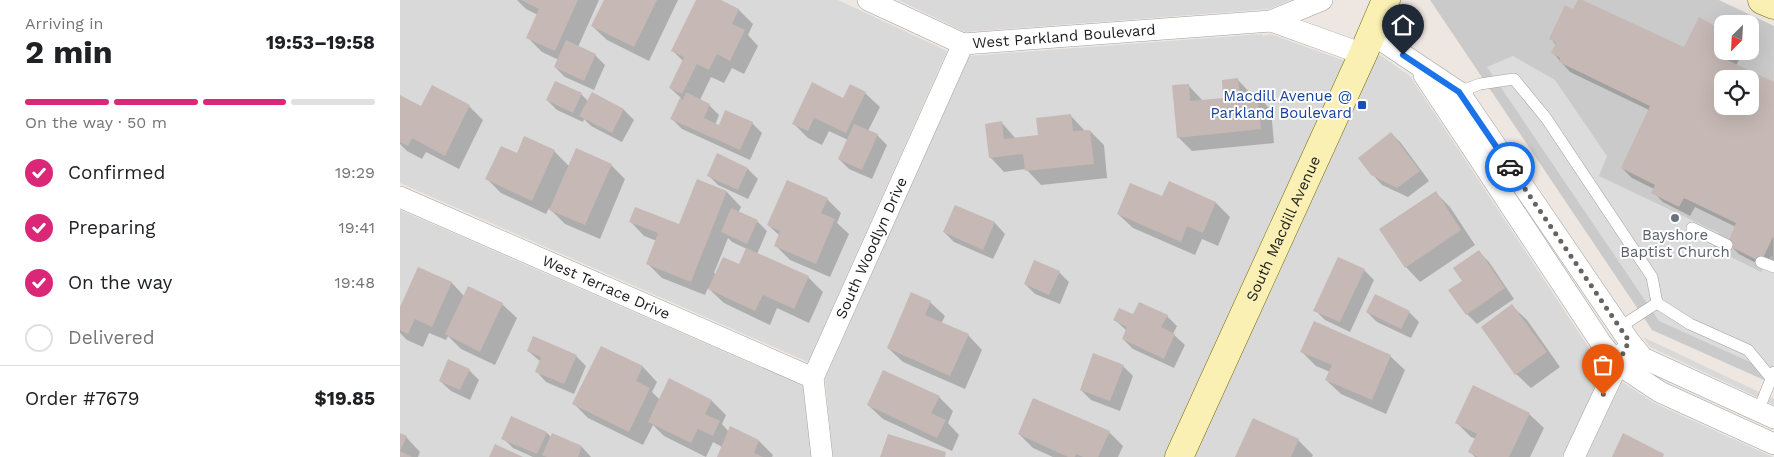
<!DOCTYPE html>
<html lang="en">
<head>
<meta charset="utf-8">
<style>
	:root { --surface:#fff; --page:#f6f6f6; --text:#202124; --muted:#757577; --line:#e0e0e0; --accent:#db2777 }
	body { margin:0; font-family:"Work Sans",sans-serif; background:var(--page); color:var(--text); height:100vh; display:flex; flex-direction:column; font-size:19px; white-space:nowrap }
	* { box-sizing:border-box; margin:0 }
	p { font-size:16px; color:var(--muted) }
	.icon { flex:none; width:28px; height:28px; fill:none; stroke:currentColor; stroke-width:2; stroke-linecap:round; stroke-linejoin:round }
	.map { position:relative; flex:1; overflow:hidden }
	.drawer { display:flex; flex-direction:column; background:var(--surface); width:400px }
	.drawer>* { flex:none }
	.needle { width:32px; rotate:204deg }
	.fabs { position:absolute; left:1314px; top:15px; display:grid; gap:10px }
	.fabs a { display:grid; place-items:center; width:45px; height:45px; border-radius:10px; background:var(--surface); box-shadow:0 5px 20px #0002; font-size:25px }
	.pin { position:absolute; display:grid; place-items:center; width:42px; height:42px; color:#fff; margin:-51px -21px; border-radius:50% 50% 50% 0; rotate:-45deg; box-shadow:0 0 5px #0007 }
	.pin .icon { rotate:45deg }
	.courier { position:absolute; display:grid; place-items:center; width:50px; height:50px; margin:-25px; border:4px solid #1a73e8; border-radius:50%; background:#fff; color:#222; box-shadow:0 1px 6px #0007 }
	.overview em { font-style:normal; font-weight:700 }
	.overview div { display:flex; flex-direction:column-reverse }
	.overview { display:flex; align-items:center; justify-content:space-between; height:85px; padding:0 25px }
	h1 { font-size:32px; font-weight:700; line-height:38px }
	.bar { display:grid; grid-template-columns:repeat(4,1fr); gap:8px 5px; align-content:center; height:60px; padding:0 25px }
	.bar i { height:6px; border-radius:4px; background:var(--line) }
	.bar .on { background:var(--accent) }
	.bar p { grid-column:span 4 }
	.line { display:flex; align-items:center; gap:12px; padding:0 25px; border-top:1px solid var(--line) }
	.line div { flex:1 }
	ol { padding:0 25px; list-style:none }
	li { display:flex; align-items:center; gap:15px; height:55px }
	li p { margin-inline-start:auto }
	li .icon { padding:5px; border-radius:50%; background:var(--accent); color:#fff; stroke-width:4 }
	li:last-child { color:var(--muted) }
	li i { width:28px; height:28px; border:2px solid var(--line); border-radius:50% }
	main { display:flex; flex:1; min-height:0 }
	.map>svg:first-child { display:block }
	.residential { fill:#dad9d9 }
	.religious { fill:#cacaca; fill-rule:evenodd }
	.parking { fill:#dcdcdc }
	.shadow { fill:#0003; fill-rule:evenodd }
	.building { fill:#c5b8b5; fill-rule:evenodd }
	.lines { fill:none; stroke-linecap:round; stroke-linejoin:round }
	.lane-casing { stroke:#a0a0a0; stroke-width:12 }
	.street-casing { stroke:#a0a0a0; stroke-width:22 }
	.secondary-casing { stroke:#746a02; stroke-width:29 }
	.lane { stroke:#fff; stroke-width:11 }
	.street { stroke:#fff; stroke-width:21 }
	.secondary { stroke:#faf0b3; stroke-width:28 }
	.done { stroke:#666361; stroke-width:5; stroke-dasharray:0 9 }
	.route { stroke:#1a73e8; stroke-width:6 }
	.transit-dot { fill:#1a4fb4; stroke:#fff; stroke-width:2 }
	.worship-dot { fill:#6b7280; stroke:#fff; stroke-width:2 }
	.labels { text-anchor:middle; stroke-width:4; stroke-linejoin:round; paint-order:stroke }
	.street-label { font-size:15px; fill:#1c1c1c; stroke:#fff }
	.transit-label { font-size:15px; fill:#164399; stroke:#fff; text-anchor:end }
	.worship-label { font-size:15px; fill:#5b616d; stroke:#fff }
</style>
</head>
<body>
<main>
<section class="drawer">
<div class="overview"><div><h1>2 min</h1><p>Arriving in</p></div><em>19:53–19:58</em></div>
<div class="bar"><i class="on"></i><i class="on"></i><i class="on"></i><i></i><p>On the way · 50 m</p></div>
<ol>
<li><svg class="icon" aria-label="check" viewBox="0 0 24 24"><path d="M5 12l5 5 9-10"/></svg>Confirmed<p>19:29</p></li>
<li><svg class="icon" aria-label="check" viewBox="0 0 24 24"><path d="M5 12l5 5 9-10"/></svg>Preparing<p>19:41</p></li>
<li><svg class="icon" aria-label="check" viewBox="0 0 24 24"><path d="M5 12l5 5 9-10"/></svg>On the way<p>19:48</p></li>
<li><i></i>Delivered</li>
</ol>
<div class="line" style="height:65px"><div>Order #7679</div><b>$19.85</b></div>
</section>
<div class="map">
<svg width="1374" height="457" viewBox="0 0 1374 457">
	<rect width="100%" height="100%" fill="#eee7e1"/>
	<path class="residential" d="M 0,0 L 438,0 L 547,51 L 408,362 L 0,183 Z
		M 498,0 L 891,0 L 869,9 L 565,32 Z
		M 862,34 L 863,36 L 870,34 L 948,62 L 767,457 L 433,457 L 425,379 L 569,56 Z
		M 976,52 L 1010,76 L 1191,351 L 1204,367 L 1162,457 L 792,457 Z
		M 0,210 L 403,386 L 411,457 L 0,457 Z
		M 1243,337 L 1374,399 L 1374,405 L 1250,347 Z
		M 1222,382 L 1254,403 L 1373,457 L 1186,457 Z"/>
	<path class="religious" d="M 1030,0 L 1319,0 L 1374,26 L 1373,384 L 1252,330 ZM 1322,24 L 1350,24 L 1350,51 L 1322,51 ZM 1322,79 L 1350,79 L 1350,106 L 1322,106 Z"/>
	<path class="parking" d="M 1113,56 L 1155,80 L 1207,156 L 1199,176 L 1319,233 L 1313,248 L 1361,272 L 1371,256 L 1374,257 L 1374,362 L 1370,371 L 1259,321 L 1087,67 Z"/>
	<path class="shadow" d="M 117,0 L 199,0 L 178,47 L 195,55 L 205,65 L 194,90 L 165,77 L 155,67 L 159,60 L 142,52 L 128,38 L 138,15 L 126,9 Z
		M 205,0 L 278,0 L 249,61 L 207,40 L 192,26 Z
		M 298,0 L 318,0 L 339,10 L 353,24 L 348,35 L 358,46 L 344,74 L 332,68 L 324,83 L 311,77 L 300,100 L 309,105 L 319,115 L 315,125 L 319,126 L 352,123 L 362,133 L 350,160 L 282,129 L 272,119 L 281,98 L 270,88 L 283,61 L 273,51 Z
		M 1299,19 L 1322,31 L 1322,51 L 1343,51 L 1336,66 L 1374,84 L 1374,264 L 1371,271 L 1339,254 L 1329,244 L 1336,227 L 1295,207 L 1290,216 L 1263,202 L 1253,192 L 1254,189 L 1232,178 L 1222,168 L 1249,110 L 1170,72 L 1153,53 L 1156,45 L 1151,39 L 1285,49 ZM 1322,79 L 1350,79 L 1350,106 L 1322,106 Z
		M 838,80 L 853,96 L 857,95 L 871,110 L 874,143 L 792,151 L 778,137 L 788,85 L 803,101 L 825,99 Z
		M 465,93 L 480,107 L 468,131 L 477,135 L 487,145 L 472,179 L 449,169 L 439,159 L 448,140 L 429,131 L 422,145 L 408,138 L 393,123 Z
		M 181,94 L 188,101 L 192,94 L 224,110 L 234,120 L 222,142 L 191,126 L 184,119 L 183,122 L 157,110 L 147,100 Z
		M 0,97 L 22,108 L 69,106 L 83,120 L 59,169 L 26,152 L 22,159 L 7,151 L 0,144 Z
		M 670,115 L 685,131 L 690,131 L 704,145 L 707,178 L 641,185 L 626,169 L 604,172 L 590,157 L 602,123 L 616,139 L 640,136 Z
		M 991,133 L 1001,143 L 1029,181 L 1008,197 L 982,185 L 972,174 Z
		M 154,151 L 169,166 L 211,165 L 225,179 L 200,239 L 165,224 L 149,208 L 146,214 L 101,193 L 87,179 L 117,155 Z
		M 318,155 L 348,169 L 358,179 L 348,199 L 318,185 L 308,175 Z
		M 298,181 L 327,192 L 341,207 L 338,213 L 357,221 L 367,231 L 357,254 L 409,278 L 423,292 L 409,323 L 377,308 L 370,325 L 324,303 L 308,288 L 305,295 L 262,278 L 248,264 L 257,241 L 244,236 L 230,221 L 280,226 ZM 328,238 L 332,242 L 347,249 L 339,265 L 316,274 L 314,273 Z
		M 770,182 L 816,203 L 830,217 L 818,246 L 802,239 L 795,255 L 733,228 L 718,214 L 763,198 Z
		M 1035,192 L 1050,207 L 1075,245 L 1020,282 L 1006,267 Z
		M 427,199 L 441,213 L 437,223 L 449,234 L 430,277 L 390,260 L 376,246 L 380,236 L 368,225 Z
		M 555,206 L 595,223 L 605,234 L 593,259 L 554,242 L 544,232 Z
		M 1079,252 L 1089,262 L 1114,299 L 1077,324 L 1067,314 L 1064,281 Z
		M 19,269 L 52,283 L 64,296 L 102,304 L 117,318 L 95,365 L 61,349 L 48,336 L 46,340 L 29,333 L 23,347 L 7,340 L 0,333 L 0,310 Z
		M 964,270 L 974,280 L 950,332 L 925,320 L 915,310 Z
		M 659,272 L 669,282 L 660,304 L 635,294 L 625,284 Z
		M 530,302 L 545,316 L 541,324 L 568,335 L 582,350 L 565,389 L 503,362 L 488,348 Z
		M 1112,306 L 1127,320 L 1160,367 L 1131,388 L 1116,374 Z
		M 967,312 L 1009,312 L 1019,322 L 1011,338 L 977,322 Z
		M 767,316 L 777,326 L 773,334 L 785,345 L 774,368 L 733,349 L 723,339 L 727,331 L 715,320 Z
		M 202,347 L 243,367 L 257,382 L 252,392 L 260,400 L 270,380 L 312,401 L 326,415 L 322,424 L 329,432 L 359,441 L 373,455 L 372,457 L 318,457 L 322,447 L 313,442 L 306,457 L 264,436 L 253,425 L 243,445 L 188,418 L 174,404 Z
		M 128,351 L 176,356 L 186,366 L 174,394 L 146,382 L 136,371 L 141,362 Z
		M 902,352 L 990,356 L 1005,370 L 986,414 L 941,394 L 926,380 L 930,372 L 916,366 Z
		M 723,366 L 733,376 L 720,411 L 691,400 L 681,390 Z
		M 69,370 L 79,380 L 70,400 L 51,391 L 40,381 Z
		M 539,397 L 553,411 L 548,423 L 559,435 L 552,451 L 483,419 L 468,405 Z
		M 1129,414 L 1144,428 L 1130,457 L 1075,457 L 1070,452 L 1076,439 L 1071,437 L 1056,422 Z
		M 709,432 L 723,446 L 718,457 L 653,457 L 633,448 L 619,434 Z
		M 147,433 L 151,437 L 152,435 L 182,447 L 191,457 L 133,457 L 113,448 L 103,438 Z
		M 0,434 L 6,437 L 20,452 L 18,457 L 0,457 Z
		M 898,440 L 913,455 L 912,457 L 836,457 Z"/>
	<path class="building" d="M 121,0 L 178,0 L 155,51 L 126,38 L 139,9 Z
		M 204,0 L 257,0 L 234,47 L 191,26 Z
		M 296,0 L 321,0 L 339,9 L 332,24 L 345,30 L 330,61 L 317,54 L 309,70 L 297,64 L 282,94 L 269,88 L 284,57 L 271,51 Z
		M 1178,0 L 1182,0 L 1284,47 L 1299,17 L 1322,30 L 1322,51 L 1328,51 L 1325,59 L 1374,82 L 1374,238 L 1373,237 L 1361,262 L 1327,245 L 1336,223 L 1284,198 L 1279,207 L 1251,193 L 1255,185 L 1221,168 L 1250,106 L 1159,62 L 1160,58 L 1151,53 L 1156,43 L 1149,39 L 1165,5 L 1173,9 ZM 1322,79 L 1350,79 L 1350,106 L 1322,106 Z
		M 166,40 L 196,54 L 184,81 L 154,67 Z
		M 838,78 L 840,96 L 857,94 L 861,129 L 777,138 L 772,85 L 789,84 L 790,101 L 823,98 L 822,80 Z
		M 155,81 L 182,93 L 173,113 L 146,100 Z
		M 412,82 L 443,98 L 450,84 L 466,92 L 446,133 L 414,118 L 408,131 L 392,124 Z
		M 32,85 L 70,105 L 45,156 L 12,138 L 8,146 L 0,142 L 0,95 L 21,106 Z
		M 192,92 L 224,109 L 212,133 L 179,116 Z
		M 286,92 L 310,104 L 304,118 L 319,125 L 325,110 L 353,122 L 340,150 L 270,119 L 280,98 L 283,100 Z
		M 671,114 L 673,131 L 690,130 L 694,164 L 625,171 L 623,154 L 589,158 L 585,124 L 602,121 L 604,139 L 638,135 L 636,118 Z
		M 454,124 L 478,134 L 462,170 L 438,159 Z
		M 991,132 L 1020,171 L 997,188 L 971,175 L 958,158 Z
		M 124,136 L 155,150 L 132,201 L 85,179 L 101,146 L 117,153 Z
		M 176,148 L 212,164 L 185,225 L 149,210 Z
		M 317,153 L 348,168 L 338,190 L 307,176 Z
		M 297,179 L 327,191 L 291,282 L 246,264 L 258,233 L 229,222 L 235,207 L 279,224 Z
		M 387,180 L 428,198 L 421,213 L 435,219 L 416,264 L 374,246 L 380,231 L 367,225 Z
		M 769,181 L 816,202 L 803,233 L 787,226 L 781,242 L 717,214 L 730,183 L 762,196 Z
		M 1036,191 L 1061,230 L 1005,268 L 979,229 Z
		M 555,205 L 595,222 L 583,250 L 543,232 Z
		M 331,208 L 358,220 L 347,244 L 321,232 Z
		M 346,248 L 409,276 L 394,309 L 363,295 L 355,311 L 308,289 L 323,257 L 339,264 Z
		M 1079,250 L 1105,288 L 1066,315 L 1048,290 L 1062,281 L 1053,268 Z
		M 938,257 L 965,269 L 940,322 L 913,311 Z
		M 634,260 L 660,271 L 649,295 L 624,284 Z
		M 18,267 L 52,282 L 32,327 L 15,319 L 8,334 L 0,330 L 0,307 Z
		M 68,286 L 103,303 L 80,352 L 45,334 Z
		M 511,292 L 531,301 L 525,315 L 569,334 L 550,376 L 487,348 Z
		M 975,294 L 1010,311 L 1001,329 L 966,312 Z
		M 739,302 L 768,315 L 761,327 L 775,334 L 764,359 L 722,339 L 727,327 L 713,320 L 719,308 L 733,314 Z
		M 1112,304 L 1147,352 L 1115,375 L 1081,327 Z
		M 914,321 L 991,355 L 972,400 L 925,380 L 932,365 L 900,352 Z
		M 133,336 L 177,355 L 164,384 L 135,372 L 141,357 L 127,351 Z
		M 201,346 L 243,366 L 236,381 L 250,388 L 229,432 L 172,404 Z
		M 693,353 L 724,365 L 710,401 L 680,390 Z
		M 48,359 L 70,369 L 60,390 L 39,381 Z
		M 483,370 L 540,396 L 531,413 L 546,420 L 537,438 L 467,405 Z
		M 269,378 L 312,400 L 305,414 L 320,421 L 313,436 L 298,429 L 291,443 L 248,422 Z
		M 1073,385 L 1130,413 L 1109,457 L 1078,457 L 1068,452 L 1077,434 L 1055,423 Z
		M 633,398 L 710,431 L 698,457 L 683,457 L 676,454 L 675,457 L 668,457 L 618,434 Z
		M 111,416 L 147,432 L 137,454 L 101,439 Z
		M 853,418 L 899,439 L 891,457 L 835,457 Z
		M 330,426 L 359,440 L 354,453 L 363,457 L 317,457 Z
		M 0,433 L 7,436 L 0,451 Z
		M 152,433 L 182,446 L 178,457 L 147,457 L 142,455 Z
		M 1223,433 L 1264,454 L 1263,457 L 1212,457 Z
		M 488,434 L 546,452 L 545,457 L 480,457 Z
		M 95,444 L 123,457 L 89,457 Z
		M 0,451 L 12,457 L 0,457 Z"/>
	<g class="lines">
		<defs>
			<path id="lane" d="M 1059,92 L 1080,84 L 1114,79 L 1146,118 L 1252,277 L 1257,303 L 1290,324 L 1348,350 L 1371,378
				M 1292,228 L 1327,245
				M 1361,262 L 1374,267
				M 1220,327 L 1257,303
				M 1358,411 L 1374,372"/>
			<g id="street">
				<path id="s1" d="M 468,0 L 563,44 L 871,21 L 963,54"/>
				<path d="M 871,21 L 922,0"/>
				<path d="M 972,34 L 1059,92 L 1229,341 L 1243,358 L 1374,418"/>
				<path d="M 1024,75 L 1201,343 L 1218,364 L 1260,392 L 1374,444"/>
				<path id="s2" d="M 0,197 L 413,378"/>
				<path id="s3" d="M 422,457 L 413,378 L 563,44"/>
				<path d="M 1174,457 L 1223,353"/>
			</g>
			<g id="secondary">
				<path d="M 1362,0 L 1374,5"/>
				<path id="s4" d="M 779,457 L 963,54 L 986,0"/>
			</g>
		</defs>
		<use href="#lane" class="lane-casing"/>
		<use href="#street" class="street-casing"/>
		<use href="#secondary" class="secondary-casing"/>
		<use href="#lane" class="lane"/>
		<use href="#street" class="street"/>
		<use href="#secondary" class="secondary"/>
	</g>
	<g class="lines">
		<path class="done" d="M 1110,167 L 1229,341 L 1203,395"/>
		<path class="route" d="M 1003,55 L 1059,92 L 1110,167"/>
	</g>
	<rect class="transit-dot" x="957" y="100" width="10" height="10" rx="2.5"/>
	<circle class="worship-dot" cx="1275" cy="218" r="5"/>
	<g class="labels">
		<g class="street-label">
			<text dy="5" stroke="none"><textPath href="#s1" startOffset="206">West Parkland Boulevard</textPath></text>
			<text dy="5" stroke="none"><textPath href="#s4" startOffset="251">South Macdill Avenue</textPath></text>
			<text dy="5" stroke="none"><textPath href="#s3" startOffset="222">South Woodlyn Drive</textPath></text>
			<text dy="5" stroke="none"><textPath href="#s2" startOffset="225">West Terrace Drive</textPath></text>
		</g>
		<g class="transit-label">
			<text x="952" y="101">Macdill Avenue @<tspan x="952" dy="17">Parkland Boulevard</tspan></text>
		</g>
		<g class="worship-label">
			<text x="1275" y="240">Bayshore<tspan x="1275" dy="17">Baptist Church</tspan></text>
		</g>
	</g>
</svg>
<div class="fabs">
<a><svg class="needle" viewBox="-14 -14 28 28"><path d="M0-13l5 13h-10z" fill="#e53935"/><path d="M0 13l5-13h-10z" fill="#757577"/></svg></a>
<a><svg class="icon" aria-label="locate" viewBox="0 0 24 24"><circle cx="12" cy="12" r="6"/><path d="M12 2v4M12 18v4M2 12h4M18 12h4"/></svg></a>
</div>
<div class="pin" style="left:1203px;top:395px;background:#ea580c"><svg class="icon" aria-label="bag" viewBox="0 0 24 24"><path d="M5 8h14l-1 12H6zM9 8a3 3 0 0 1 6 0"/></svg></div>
<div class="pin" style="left:1003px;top:55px;background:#1f2937"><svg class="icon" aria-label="home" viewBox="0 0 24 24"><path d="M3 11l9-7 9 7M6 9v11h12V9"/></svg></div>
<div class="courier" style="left:1110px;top:167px"><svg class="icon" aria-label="car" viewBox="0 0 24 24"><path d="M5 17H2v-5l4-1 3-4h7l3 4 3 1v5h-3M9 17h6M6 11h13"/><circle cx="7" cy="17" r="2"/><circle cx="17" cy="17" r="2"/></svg></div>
</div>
</main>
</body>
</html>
